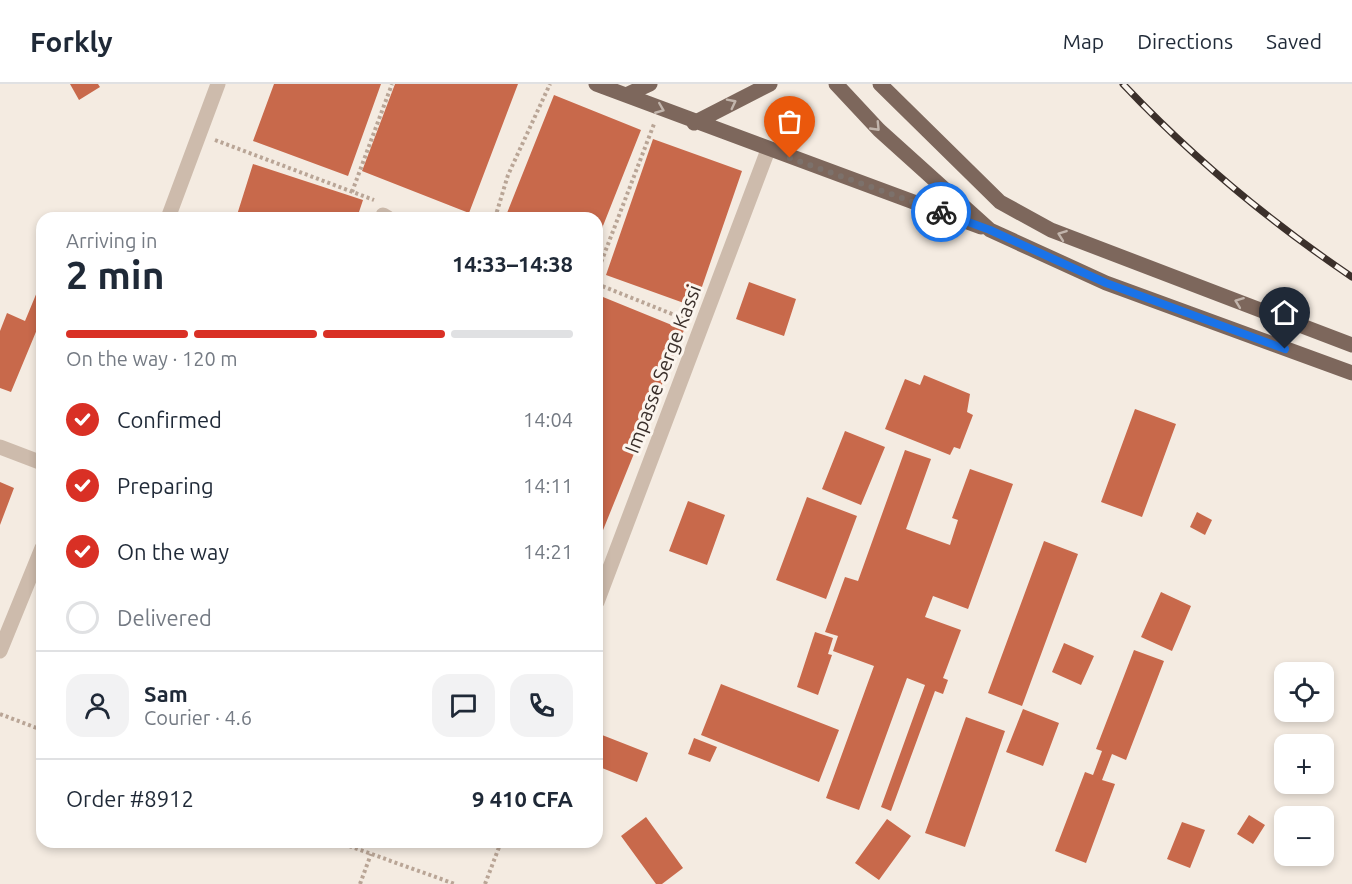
<!DOCTYPE html>
<html lang="en">
<head>
<meta charset="utf-8">
<style>
	:root { --surface:#fff; --page:#f2f2f3; --text:#1f2937; --muted:#747a83; --line:#e0e1e3; --accent:#d93025 }
	body { margin:0; font-family:Ubuntu,sans-serif; background:var(--page); color:var(--text); height:100vh; display:flex; flex-direction:column; font-size:22px; white-space:nowrap }
	* { box-sizing:border-box; margin:0 }
	p { font-size:20px; color:var(--muted) }
	.icon { flex:none; width:33px; height:33px; fill:none; stroke:currentColor; stroke-width:2; stroke-linecap:round; stroke-linejoin:round }
	.map { position:relative; flex:1; overflow:hidden }
	.side { position:absolute; left:36px; top:128px; width:567px; height:636px; display:flex; flex-direction:column; background:var(--surface); border-radius:18px; box-shadow:0 3px 9px #0003 }
	.side>* { flex:none }
	.buttons { position:absolute; left:1274px; top:578px; display:grid; gap:12px }
	.buttons a { display:grid; place-items:center; width:60px; height:60px; border-radius:12px; background:var(--surface); box-shadow:0 3px 9px #0003; font-size:30px }
	.pin { position:absolute; display:grid; place-items:center; width:51px; height:51px; color:#fff; margin:-62px -26px; border-radius:50% 50% 50% 0; rotate:-45deg; box-shadow:0 0 6px #0007 }
	.pin .icon { rotate:45deg }
	.courier { position:absolute; display:grid; place-items:center; width:60px; height:60px; margin:-30px; border:4px solid #1a73e8; border-radius:50%; background:#fff; color:#222; box-shadow:0 2px 8px #0007 }
	.head em { font-style:normal; font-weight:700 }
	.head div { display:flex; flex-direction:column-reverse }
	.head { display:flex; align-items:center; justify-content:space-between; height:102px; padding:0 30px }
	h1 { font-size:39px; font-weight:700; line-height:45px }
	.bar { display:grid; grid-template-columns:repeat(4,1fr); gap:9px 6px; align-content:center; height:72px; padding:0 30px }
	.bar i { height:8px; border-radius:4px; background:var(--line) }
	.bar .current { background:var(--accent) }
	.bar p { grid-column:span 4 }
	.line { display:flex; align-items:center; gap:15px; padding:0 30px; border-top:2px solid var(--line) }
	.line div { flex:1 }
	.round { display:grid; place-items:center; flex:none; width:63px; height:63px; border-radius:18px; background:var(--page) }
	ol { padding:0 30px; list-style:none }
	li { display:flex; align-items:center; gap:18px; height:66px }
	li p { margin-inline-start:auto }
	li .icon { padding:6px; border-radius:50%; background:var(--accent); color:#fff; stroke-width:4 }
	li:last-child { color:var(--muted) }
	li i { width:33px; height:33px; border:3px solid var(--line); border-radius:50% }
	header { display:flex; align-items:center; gap:36px; box-sizing:border-box; height:84px; padding:0 30px; background:var(--surface); border-bottom:2px solid var(--line) }
	header strong { font-size:28px }
	nav { display:flex; gap:33px; margin-inline-start:auto; font-size:21px }
	.map>svg:first-child { display:block }
	.building { fill:#c8694b }
	.lines { fill:none; stroke-linecap:round; stroke-linejoin:round }
	.path { stroke:#b9a596; stroke-width:4; stroke-dasharray:3 3; stroke-linecap:butt }
	.minor { stroke:#cdbbac; stroke-width:15 }
	.major { stroke:#7d675c; stroke-width:15 }
	.rail-casing { stroke:#3b302b; stroke-width:7 }
	.rail { stroke:#fbf5ee; stroke-width:4.5; stroke-dasharray:14; stroke-linecap:butt }
	.oneway { stroke:#c2b5ac }
	.done { stroke:#7c716b; stroke-width:6; stroke-dasharray:0 10.8 }
	.route { stroke:#1a73e8; stroke-width:8 }
	.labels { text-anchor:middle; stroke-width:6; stroke-linejoin:round; paint-order:stroke }
	.street-label { font-size:20px; fill:#3b302b; stroke:#fbf5ee }
</style>
</head>
<body>
<header>
<strong>Forkly</strong>
<nav><a>Map</a><a>Directions</a><a>Saved</a></nav>
</header>
<div class="map">
<svg width="1352" height="800" viewBox="0 0 1352 800">
	<rect width="100%" height="100%" fill="#f4ebe1"/>
	<path class="building" d="M 70,0 L 98,0 L 100,3 L 79,16 Z
		M 274,0 L 381,0 L 348,92 L 253,57 Z
		M 395,0 L 518,0 L 469,129 L 362,87 Z
		M 554,11 L 641,46 L 597,157 L 597,134 L 505,134 Z
		M 653,55 L 742,87 L 695,223 L 606,191 Z
		M 253,80 L 363,116 L 357,134 L 236,134 Z
		M 42,196 L 42,244 L 38,243 L 11,308 L 0,304 L 0,247 L 7,229 L 25,237 Z
		M 749,198 L 796,215 L 784,252 L 736,235 Z
		M 603,213 L 684,246 L 597,461 L 597,227 Z
		M 924,291 L 970,310 L 967,328 L 973,331 L 960,365 L 954,363 L 950,371 L 885,345 L 905,295 L 920,301 Z
		M 1135,325 L 1176,340 L 1142,433 L 1101,418 Z
		M 845,347 L 885,363 L 861,421 L 822,405 Z
		M 905,366 L 931,375 L 906,445 L 950,461 L 958,436 L 952,434 L 970,385 L 1013,400 L 968,525 L 933,512 L 925,533 L 961,546 L 943,594 L 948,596 L 943,610 L 935,607 L 891,727 L 881,723 L 925,601 L 907,594 L 859,726 L 826,714 L 874,582 L 833,567 L 838,552 L 825,548 L 845,493 L 858,497 Z
		M 0,398 L 14,404 L 0,441 Z
		M 807,413 L 857,432 L 826,515 L 776,496 Z
		M 688,417 L 725,431 L 707,481 L 669,467 Z
		M 1197,428 L 1212,436 L 1205,451 L 1190,443 Z
		M 1044,457 L 1078,470 L 1022,622 L 988,609 Z
		M 1161,508 L 1191,522 L 1172,567 L 1141,553 Z
		M 815,548 L 833,554 L 828,570 L 832,571 L 818,611 L 797,603 Z
		M 1064,559 L 1094,572 L 1081,601 L 1052,588 Z
		M 1134,566 L 1164,577 L 1126,676 L 1112,670 L 1102,696 L 1115,700 L 1086,779 L 1055,767 L 1085,688 L 1093,691 L 1102,667 L 1096,665 Z
		M 721,600 L 839,646 L 819,698 L 701,651 Z
		M 1023,625 L 1059,639 L 1043,682 L 1006,668 Z
		M 966,633 L 1005,647 L 965,763 L 925,749 Z
		M 597,649 L 648,669 L 637,698 L 597,682 Z
		M 694,654 L 717,663 L 710,678 L 688,670 Z
		M 1249,731 L 1265,741 L 1253,760 L 1237,750 Z
		M 646,733 L 683,784 L 662,800 L 656,800 L 621,752 Z
		M 887,735 L 911,752 L 879,796 L 855,779 Z
		M 1182,738 L 1205,746 L 1190,784 L 1167,775 Z"/>
	<g class="lines">
		<path class="path" d="M 215,56 L 374,116
			M 352,108 L 392,0
			M 495,134 L 508,91 L 550,0
			M 597,189 L 654,40
			M 597,200 L 687,236
			M 0,630 L 42,646
			M 338,758 L 455,800
			M 360,800 L 371,770
			M 485,800 L 501,758"/>
		<path class="minor" d="M 168,134 L 218,0
			M 382,134 L 383,131 L 388,134
			M 0,363 L 42,379
			M 597,518 L 768,66
			M 0,567 L 42,464"/>
		<path class="major" d="M 596,0 L 981,143
			M 836,0 L 879,46 L 990,146 L 1106,199 L 1352,289
			M 880,0 L 1000,118 L 1051,146 L 1352,261
			M 626,11 L 650,0
			M 694,39 L 770,0"/>
		<defs>
			<path id="rail" d="M 1123,0 C 1192,73 1269,137 1352,193"/>
		</defs>
		<use href="#rail" class="rail-casing"/>
		<use href="#rail" class="rail"/>
	</g>
	<defs><path id="oneway-chevron" d="M-2-3.5L2.5 0L-2 3.5" fill="none" stroke-width="1.6" stroke-linecap="round" stroke-linejoin="round" transform="scale(1.5)"/></defs>
	<g class="oneway">
		<use href="#oneway-chevron" transform="translate(732 19) rotate(-27)"/>
		<use href="#oneway-chevron" transform="translate(660 25) rotate(22)"/>
		<use href="#oneway-chevron" transform="translate(876 43) rotate(46)"/>
		<use href="#oneway-chevron" transform="translate(1062 151) rotate(-160)"/>
		<use href="#oneway-chevron" transform="translate(1239 218) rotate(-159)"/>
	</g>
	<g class="lines">
		<path class="done" d="M 790,74 L 941,128"/>
		<path class="route" d="M 941,128 L 990,146 L 1106,199 L 1285,265"/>
	</g>
	<g class="labels">
		<g class="street-label">
			<text transform="translate(663 285) rotate(-69)" y="7">Impasse Serge Kassi</text>
		</g>
	</g>
</svg>
<div class="buttons">
<a><svg class="icon" aria-label="locate" viewBox="0 0 24 24"><circle cx="12" cy="12" r="6"/><path d="M12 2v4M12 18v4M2 12h4M18 12h4"/></svg></a>
<a>+</a>
<a>−</a>
</div>
<div class="pin" style="left:790px;top:74px;background:#ea580c"><svg class="icon" aria-label="bag" viewBox="0 0 24 24"><path d="M5 8h14l-1 12H6zM9 8a3 3 0 0 1 6 0"/></svg></div>
<div class="pin" style="left:1285px;top:265px;background:#1f2937"><svg class="icon" aria-label="home" viewBox="0 0 24 24"><path d="M3 11l9-7 9 7M6 9v11h12V9"/></svg></div>
<div class="courier" style="left:941px;top:128px"><svg class="icon" aria-label="bike" viewBox="0 0 24 24"><circle cx="6" cy="16" r="4"/><circle cx="18" cy="16" r="4"/><path d="M6 16l4-8h5l3 8M10 8l3 8H6M13 5h3"/></svg></div>
<section class="side">
<div class="head"><div><h1>2 min</h1><p>Arriving in</p></div><em>14:33–14:38</em></div>
<div class="bar"><i class="current"></i><i class="current"></i><i class="current"></i><i></i><p>On the way · 120 m</p></div>
<ol>
<li><svg class="icon" aria-label="check" viewBox="0 0 24 24"><path d="M5 12l5 5 9-10"/></svg>Confirmed<p>14:04</p></li>
<li><svg class="icon" aria-label="check" viewBox="0 0 24 24"><path d="M5 12l5 5 9-10"/></svg>Preparing<p>14:11</p></li>
<li><svg class="icon" aria-label="check" viewBox="0 0 24 24"><path d="M5 12l5 5 9-10"/></svg>On the way<p>14:21</p></li>
<li><i></i>Delivered</li>
</ol>
<div class="line" style="height:108px"><a class="round"><svg class="icon" aria-label="person" viewBox="0 0 24 24"><circle cx="12" cy="8" r="4"/><path d="M4 21q1-7 8-7t8 7"/></svg></a><div><b>Sam</b><p>Courier · 4.6</p></div><a class="round"><svg class="icon" aria-label="chat" viewBox="0 0 24 24"><path d="M4 5h16v11H9l-5 4z"/></svg></a><a class="round"><svg class="icon" aria-label="phone" viewBox="0 0 24 24"><path d="M5 4h4l2 5-3 2q2 4 5 5l2-3 5 2v4C11 20 4 13 5 4z"/></svg></a></div>
<div class="line" style="height:78px"><div>Order #8912</div><b>9 410 CFA</b></div>
</section>
</div>
</body>
</html>
